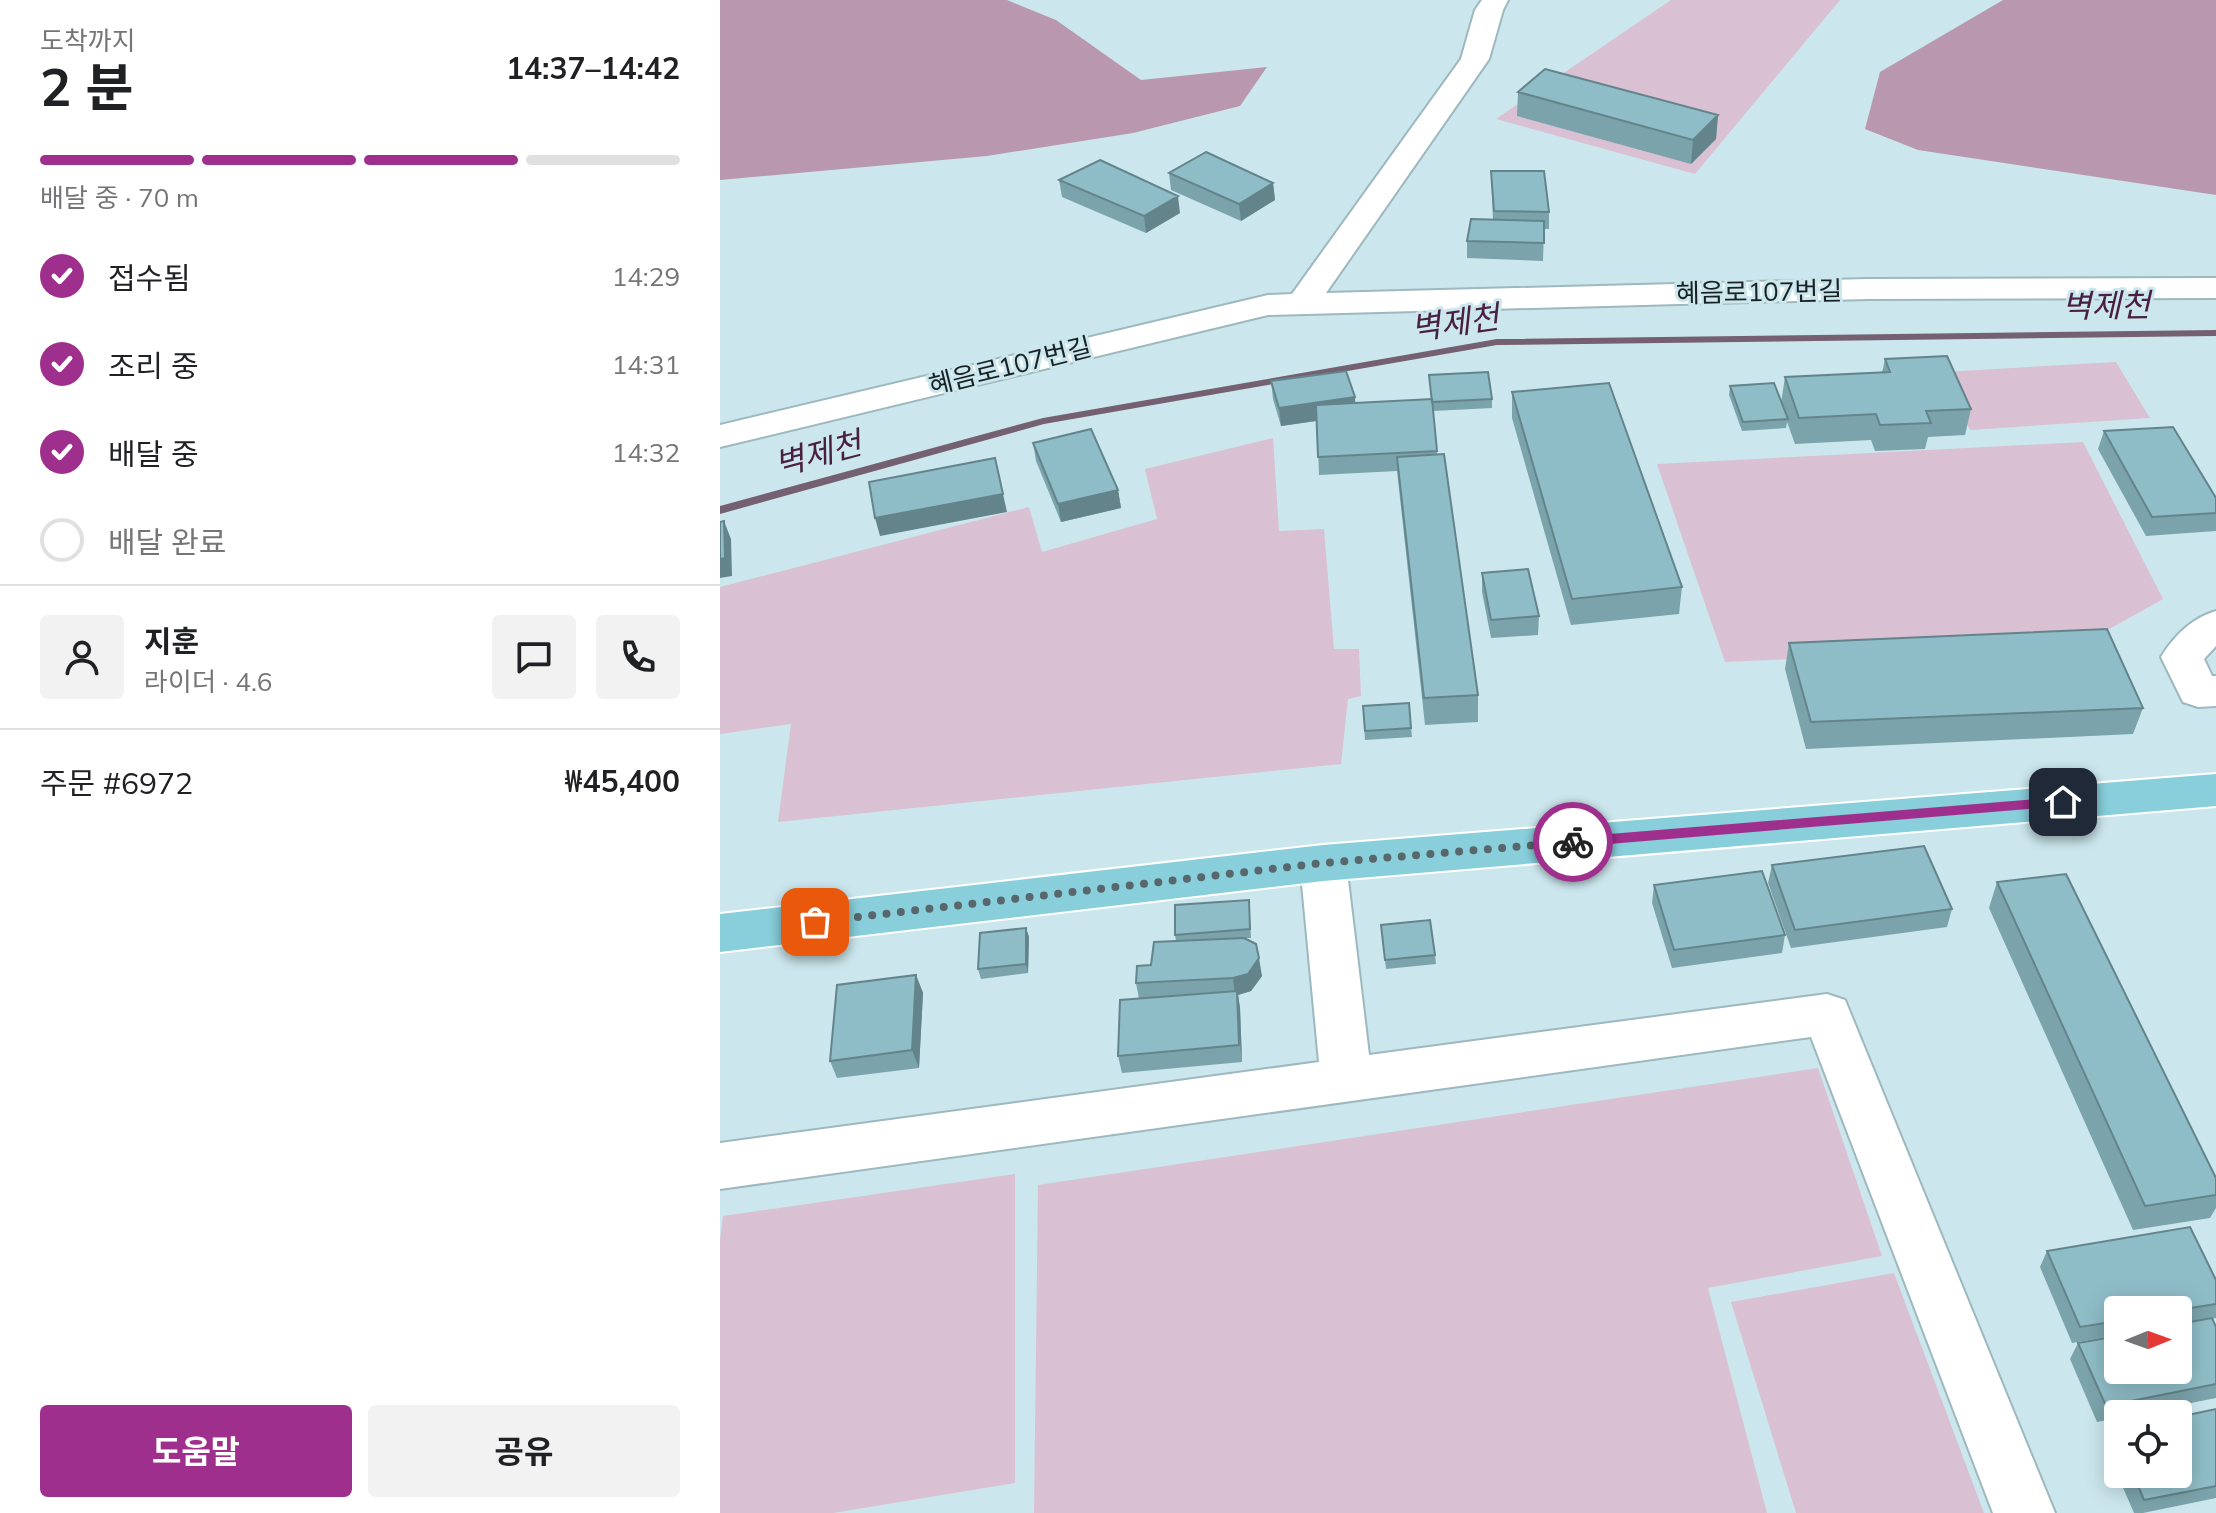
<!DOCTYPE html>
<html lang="ko">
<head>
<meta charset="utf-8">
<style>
	:root { --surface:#fff; --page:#f2f2f2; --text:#202124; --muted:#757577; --line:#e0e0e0; --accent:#9f2f8c }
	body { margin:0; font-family:Mulish,"Noto Sans KR",sans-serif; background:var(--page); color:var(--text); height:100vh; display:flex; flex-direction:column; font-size:30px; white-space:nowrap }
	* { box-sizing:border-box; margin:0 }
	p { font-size:26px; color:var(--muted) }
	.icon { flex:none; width:44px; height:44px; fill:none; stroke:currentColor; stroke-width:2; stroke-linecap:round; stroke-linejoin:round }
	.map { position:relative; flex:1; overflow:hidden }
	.panel { display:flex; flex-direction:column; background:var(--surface); width:720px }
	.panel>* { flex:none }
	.needle { width:52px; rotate:89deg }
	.buttons { position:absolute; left:1384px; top:1296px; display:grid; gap:16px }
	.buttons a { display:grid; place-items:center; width:88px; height:88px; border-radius:8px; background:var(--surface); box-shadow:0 4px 20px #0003; font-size:40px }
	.pin { position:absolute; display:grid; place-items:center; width:68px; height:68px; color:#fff; margin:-34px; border-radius:16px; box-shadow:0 4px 12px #0006 }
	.courier { position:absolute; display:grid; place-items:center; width:80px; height:80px; margin:-40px; border:6px solid #9f2f8c; border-radius:50%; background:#fff; color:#222; box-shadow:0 2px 10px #0007 }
	.summary em { font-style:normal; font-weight:700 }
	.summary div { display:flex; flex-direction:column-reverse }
	.summary { display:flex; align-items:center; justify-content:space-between; height:136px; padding:0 40px }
	h1 { font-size:52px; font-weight:700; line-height:60px }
	.bar { display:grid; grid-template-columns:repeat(4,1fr); gap:12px 8px; align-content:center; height:96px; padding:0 40px }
	.bar i { height:10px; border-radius:6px; background:var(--line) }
	.bar .selected { background:var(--accent) }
	.bar p { grid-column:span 4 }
	.line { display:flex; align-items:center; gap:20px; padding:0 40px; border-top:2px solid var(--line) }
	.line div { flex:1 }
	.round { display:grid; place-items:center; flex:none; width:84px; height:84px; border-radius:8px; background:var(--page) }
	ol { padding:0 40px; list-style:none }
	li { display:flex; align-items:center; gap:24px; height:88px }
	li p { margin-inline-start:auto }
	li .icon { padding:8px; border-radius:50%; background:var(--accent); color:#fff; stroke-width:4 }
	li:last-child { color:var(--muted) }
	li i { width:44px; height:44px; border:4px solid var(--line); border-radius:50% }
	.cta { display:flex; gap:16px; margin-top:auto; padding:16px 40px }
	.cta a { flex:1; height:92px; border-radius:8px; background:var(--accent); color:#fff; font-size:32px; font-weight:700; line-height:92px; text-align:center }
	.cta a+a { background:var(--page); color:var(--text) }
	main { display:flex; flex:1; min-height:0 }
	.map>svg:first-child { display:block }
	.green { fill:#d9c0d2 }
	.forest { fill:#b897af }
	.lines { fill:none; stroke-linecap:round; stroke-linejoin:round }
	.stream { fill:#746071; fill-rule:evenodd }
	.minor-casing { stroke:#9db8be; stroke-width:4 }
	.major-casing { stroke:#fff; stroke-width:4 }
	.minor { fill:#fff; fill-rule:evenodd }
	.major { fill:#88cedb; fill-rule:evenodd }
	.wall { fill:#7ba3ab }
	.shaded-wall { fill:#64848b }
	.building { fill:#8fbdc7; stroke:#64848b; stroke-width:2 }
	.route { fill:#9f2f8c }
	.done { stroke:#57676b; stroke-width:8; stroke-dasharray:0 14.4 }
	.labels { text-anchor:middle; stroke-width:6; stroke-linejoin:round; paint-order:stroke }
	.far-street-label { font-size:26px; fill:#182225; stroke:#cbe7ed }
	.water-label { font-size:32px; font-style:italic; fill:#4a2042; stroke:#cbe7ed }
</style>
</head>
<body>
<main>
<section class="panel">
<div class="summary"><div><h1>2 분</h1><p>도착까지</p></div><em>14:37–14:42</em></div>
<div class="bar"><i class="selected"></i><i class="selected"></i><i class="selected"></i><i></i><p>배달 중 · 70 m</p></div>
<ol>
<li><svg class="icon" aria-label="check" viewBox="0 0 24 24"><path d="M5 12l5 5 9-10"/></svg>접수됨<p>14:29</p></li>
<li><svg class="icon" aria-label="check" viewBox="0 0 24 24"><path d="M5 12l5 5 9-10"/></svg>조리 중<p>14:31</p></li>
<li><svg class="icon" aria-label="check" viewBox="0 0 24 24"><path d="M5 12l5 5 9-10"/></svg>배달 중<p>14:32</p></li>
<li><i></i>배달 완료</li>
</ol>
<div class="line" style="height:144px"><a class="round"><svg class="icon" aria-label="person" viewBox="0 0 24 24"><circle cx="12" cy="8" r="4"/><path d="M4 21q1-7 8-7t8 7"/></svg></a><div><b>지훈</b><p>라이더 · 4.6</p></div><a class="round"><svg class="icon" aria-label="chat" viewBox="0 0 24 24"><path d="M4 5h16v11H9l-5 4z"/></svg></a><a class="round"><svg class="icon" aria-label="phone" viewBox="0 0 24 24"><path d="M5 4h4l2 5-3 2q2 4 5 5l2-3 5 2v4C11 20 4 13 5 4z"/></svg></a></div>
<div class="line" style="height:104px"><div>주문 #6972</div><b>₩45,400</b></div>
<div class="cta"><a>도움말</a><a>공유</a></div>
</section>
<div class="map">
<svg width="1496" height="1513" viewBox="0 0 1496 1513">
	<rect width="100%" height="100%" fill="#cbe7ed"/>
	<path class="green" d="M 951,0 L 1120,0 L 975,174 L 776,119 Z
		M 1396,362 L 1430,418 L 1250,430 L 1223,372 Z
		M 553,438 L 559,531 L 604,529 L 614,649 L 639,649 L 641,696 L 628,699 L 621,764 L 58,822 L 71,724 L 0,734 L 0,587 L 309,507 L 322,552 L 437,519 L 425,469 Z
		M 1363,442 L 1443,599 L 1359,646 L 1005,662 L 937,464 Z
		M 1098,1068 L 1162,1256 L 988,1288 L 1047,1513 L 314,1513 L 318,1185 Z
		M 295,1174 L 295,1483 L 113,1513 L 0,1513 L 0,1240 L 3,1216 Z
		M 1174,1273 L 1264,1513 L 1076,1513 L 1011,1302 Z"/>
	<path class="forest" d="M 0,0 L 287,0 L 336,20 L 421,80 L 547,67 L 520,106 L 413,133 L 267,156 L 0,180 Z
		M 1283,0 L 1496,0 L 1496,195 L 1198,150 L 1145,129 L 1160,72 Z"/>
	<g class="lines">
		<path class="stream" d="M 1496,330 L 1496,336 L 777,345 L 324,424 L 0,514 L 0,506 L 323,418 L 777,339 Z"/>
		<defs>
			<path id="minor" d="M 762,0 L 788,0 L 783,10 L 769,59 L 606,293 L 1148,279 L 1496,278 L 1496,298 L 1148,299 L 548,315 L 0,447 L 0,425 L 548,295 L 572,294 L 741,59 L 755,10 Z
				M 1496,611 L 1496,646 L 1484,659 L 1492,676 L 1496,676 L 1496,706 L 1478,707 L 1463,702 L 1441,657 C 1454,636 1472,618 1496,611 Z
				M 603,845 L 619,851 L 626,863 L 649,1055 L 1107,994 L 1125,1000 L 1335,1513 L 1273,1513 L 1091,1037 L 0,1189 L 0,1143 L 599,1062 L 580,863 L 587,851 Z"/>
			<path id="major" d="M 1496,774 L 1496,806 L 603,881 L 0,952 L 0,914 L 603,845 Z"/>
		</defs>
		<use href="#minor" class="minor-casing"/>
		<use href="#major" class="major-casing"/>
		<use href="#minor" class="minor"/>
		<use href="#major" class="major"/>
	</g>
	<path class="wall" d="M 798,92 L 998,115 L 996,139 L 971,164 L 797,116 Z
		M 771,171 L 829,212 L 829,229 L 824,229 L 823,261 L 747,258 L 747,241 L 773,220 Z
		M 449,173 L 553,183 L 555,200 L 521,221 L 451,190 Z
		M 339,180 L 460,213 L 426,233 L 342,197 Z
		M 1165,359 L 1251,409 L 1245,435 L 1208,437 L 1205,449 L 1155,451 L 1151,440 L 1075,444 L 1067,422 L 1066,428 L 1022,431 L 1009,395 L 1010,386 L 1061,403 L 1065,377 L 1162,373 Z
		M 709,375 L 772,399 L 772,408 L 713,411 L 717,454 L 758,695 L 758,722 L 705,725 L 677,471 L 599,475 L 597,421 L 561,426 L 553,399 L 551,381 L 636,403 L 711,399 Z
		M 792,392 L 962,587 L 959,614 L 851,625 L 792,418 Z
		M 1384,431 L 1496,498 L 1496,531 L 1426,536 L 1378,449 Z
		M 313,443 L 398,490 L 401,508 L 341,522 L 316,461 Z
		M 762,573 L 819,616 L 818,635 L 771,638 L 762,592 Z
		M 1069,643 L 1423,708 L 1413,734 L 1086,749 L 1065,669 Z
		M 689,703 L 692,737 L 645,740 L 643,706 Z
		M 1052,865 L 1232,909 L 1227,927 L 1071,948 L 1048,883 Z
		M 1277,882 L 1496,1178 L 1496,1208 L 1490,1218 L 1413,1230 L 1269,908 Z
		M 934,885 L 1065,935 L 1062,953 L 952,968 L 932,903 Z
		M 529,900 L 531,938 L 525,938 L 542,976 L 531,991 L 518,995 L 520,1008 L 522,1062 L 402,1073 L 398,1056 L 419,999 L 416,983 L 431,965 L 456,941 L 455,935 Z
		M 661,925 L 715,955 L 716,964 L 666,969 Z
		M 306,928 L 309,937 L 308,973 L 261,979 L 258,969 Z
		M 196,975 L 203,993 L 199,1068 L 117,1078 L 110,1061 Z
		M 1327,1251 L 1496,1280 L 1496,1318 L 1492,1319 L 1496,1327 L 1496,1398 L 1416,1414 L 1398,1414 L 1398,1418 L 1377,1422 L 1350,1359 L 1358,1343 L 1458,1370 L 1458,1310 L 1398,1310 L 1398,1335 L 1352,1343 L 1320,1267 Z
		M 1496,1409 L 1496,1498 L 1423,1513 L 1414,1513 L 1384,1444 L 1393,1429 L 1398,1428 L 1398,1474 L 1458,1474 Z"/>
	<path class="shaded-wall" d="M 998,115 L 996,139 L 971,164 L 973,140 Z
		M 553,183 L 555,200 L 521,221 L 519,204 Z
		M 458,196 L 460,213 L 426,233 L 424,216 Z
		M 635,397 L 636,415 L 561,426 L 559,408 Z
		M 398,490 L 401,508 L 341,522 L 338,504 Z
		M 283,494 L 287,512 L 160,536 L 155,518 Z
		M 4,521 L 11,539 L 12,576 L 0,578 L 0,559 Z
		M 306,928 L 309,937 L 308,973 L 306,964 Z
		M 539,958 L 542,976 L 531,991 L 518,995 L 520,1008 L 522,1062 L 513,978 Z
		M 196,975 L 203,993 L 199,1068 L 192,1050 Z"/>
	<path class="building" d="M 825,69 L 998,115 L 973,140 L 798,92 Z
		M 486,152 L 553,183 L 519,204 L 449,173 Z
		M 380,160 L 458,196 L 424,216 L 339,180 Z
		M 771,171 L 824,171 L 829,212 L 774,211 Z
		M 751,219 L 824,221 L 824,243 L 747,241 Z
		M 1227,356 L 1251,409 L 1206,411 L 1211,423 L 1160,425 L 1156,414 L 1079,418 L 1065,377 L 1170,372 L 1165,359 Z
		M 626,371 L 635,397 L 559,408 L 551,381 Z
		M 768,372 L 772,399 L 712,402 L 709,375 Z
		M 889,383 L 962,587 L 852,599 L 792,392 Z
		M 1054,383 L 1068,419 L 1023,422 L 1010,386 Z
		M 712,399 L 717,451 L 598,457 L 596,405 Z
		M 1453,427 L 1496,498 L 1496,513 L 1432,517 L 1384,431 Z
		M 371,429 L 398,490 L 338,504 L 313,443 Z
		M 724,454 L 758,695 L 704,698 L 677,457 Z
		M 275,458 L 283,494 L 155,518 L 149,482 Z
		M 4,521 L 5,558 L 0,559 L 0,522 Z
		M 808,569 L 819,616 L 771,620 L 762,573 Z
		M 1387,629 L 1423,708 L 1091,722 L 1069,643 Z
		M 689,703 L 691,728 L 645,731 L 643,706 Z
		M 1204,846 L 1232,909 L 1075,930 L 1052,865 Z
		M 1042,871 L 1065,935 L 954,950 L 934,885 Z
		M 1346,874 L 1496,1178 L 1496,1195 L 1425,1206 L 1277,882 Z
		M 529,900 L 530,929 L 455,935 L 455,905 Z
		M 710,920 L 715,955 L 665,960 L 661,925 Z
		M 306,928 L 306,964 L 258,969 L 260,933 Z
		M 524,938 L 536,944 L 539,958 L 528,974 L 513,978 L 416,983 L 417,966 L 431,965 L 434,942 Z
		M 196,975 L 192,1050 L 110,1061 L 117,985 Z
		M 517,991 L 519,1045 L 398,1056 L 400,1000 Z
		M 1470,1227 L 1496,1280 L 1496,1304 L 1458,1310 L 1398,1310 L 1398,1321 L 1360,1327 L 1327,1251 Z
		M 1492,1318 L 1496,1327 L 1496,1384 L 1386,1406 L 1358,1343 L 1398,1336 L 1398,1370 L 1458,1370 L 1458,1324 Z
		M 1496,1409 L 1496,1486 L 1424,1500 L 1413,1474 L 1458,1474 L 1458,1417 Z
		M 1398,1428 L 1398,1440 L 1393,1429 Z"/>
	<path class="route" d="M 1343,797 L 1349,802 L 1343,806 L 853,847 L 846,842 L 853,837 Z"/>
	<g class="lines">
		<path class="done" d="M 95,922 L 603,863 L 853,842"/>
	</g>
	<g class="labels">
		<g class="far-street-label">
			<text transform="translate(1039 292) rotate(-1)" y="9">혜음로107번길</text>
			<text transform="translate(290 366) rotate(-14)" y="9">혜음로107번길</text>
		</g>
		<g class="water-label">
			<text transform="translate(1386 306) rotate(-1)" y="11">벽제천</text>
			<text transform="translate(735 323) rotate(-8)" y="11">벽제천</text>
			<text transform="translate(98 454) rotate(-15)" y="11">벽제천</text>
		</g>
	</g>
</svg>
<div class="buttons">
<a><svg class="needle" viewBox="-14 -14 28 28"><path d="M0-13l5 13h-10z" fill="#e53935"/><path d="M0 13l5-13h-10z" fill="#757577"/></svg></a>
<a><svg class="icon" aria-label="locate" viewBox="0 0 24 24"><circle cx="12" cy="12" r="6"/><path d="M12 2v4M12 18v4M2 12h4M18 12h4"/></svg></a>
</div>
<div class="pin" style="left:95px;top:922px;background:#ea580c"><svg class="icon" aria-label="bag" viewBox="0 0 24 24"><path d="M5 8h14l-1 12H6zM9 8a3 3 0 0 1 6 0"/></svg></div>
<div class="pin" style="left:1343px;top:802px;background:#1f2937"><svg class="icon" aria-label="home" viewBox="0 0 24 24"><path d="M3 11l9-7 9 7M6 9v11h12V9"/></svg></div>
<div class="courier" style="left:853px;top:842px"><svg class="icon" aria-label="bike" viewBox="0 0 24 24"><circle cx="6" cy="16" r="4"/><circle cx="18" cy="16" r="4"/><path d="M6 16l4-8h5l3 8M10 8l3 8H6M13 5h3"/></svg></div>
</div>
</main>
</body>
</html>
